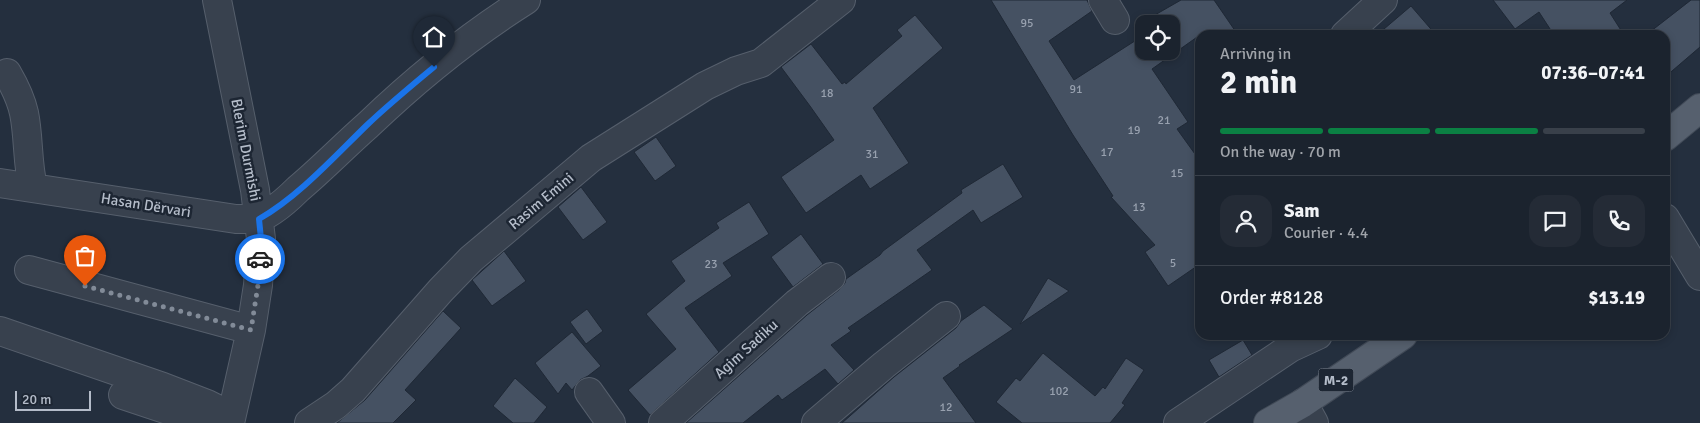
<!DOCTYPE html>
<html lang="en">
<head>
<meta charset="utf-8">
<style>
	:root { --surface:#1b232e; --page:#242b36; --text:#f1f3f6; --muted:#a0a4aa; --line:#39404a; --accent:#0b8043 }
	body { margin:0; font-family:Signika,sans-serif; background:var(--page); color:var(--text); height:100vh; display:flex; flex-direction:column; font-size:19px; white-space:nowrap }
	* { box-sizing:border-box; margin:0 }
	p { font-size:16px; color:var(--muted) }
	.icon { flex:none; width:28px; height:28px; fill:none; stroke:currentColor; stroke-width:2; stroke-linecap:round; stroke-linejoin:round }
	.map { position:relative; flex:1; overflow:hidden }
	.drawer { position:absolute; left:1195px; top:30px; width:475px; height:310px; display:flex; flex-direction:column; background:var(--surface); border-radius:15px; box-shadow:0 2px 8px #0003,0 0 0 1px var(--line) }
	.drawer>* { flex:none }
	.tools { position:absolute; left:1135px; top:15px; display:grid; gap:10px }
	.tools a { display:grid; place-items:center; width:45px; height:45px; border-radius:10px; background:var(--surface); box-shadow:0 2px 8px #0003,0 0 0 1px var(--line); font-size:25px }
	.scale { position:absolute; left:15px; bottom:12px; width:76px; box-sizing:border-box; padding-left:5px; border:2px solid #b4bcc9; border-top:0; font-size:14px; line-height:18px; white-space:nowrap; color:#b4bcc9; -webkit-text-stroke:4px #1d2633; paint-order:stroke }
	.pin { position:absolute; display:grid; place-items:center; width:42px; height:42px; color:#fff; margin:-51px -21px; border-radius:50% 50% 50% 0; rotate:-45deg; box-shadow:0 0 5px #0007 }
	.pin .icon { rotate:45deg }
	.courier { position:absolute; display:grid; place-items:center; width:50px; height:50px; margin:-25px; border:4px solid #1a73e8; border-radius:50%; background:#fff; color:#222; box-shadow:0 1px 6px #0007 }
	.summary em { font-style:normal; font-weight:700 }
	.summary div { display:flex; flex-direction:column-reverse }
	.summary { display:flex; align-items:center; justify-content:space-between; height:85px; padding:0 25px }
	h1 { font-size:32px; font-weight:700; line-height:38px }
	.bar { display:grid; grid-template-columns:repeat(4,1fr); gap:8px 5px; align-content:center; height:60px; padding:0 25px }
	.bar i { height:6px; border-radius:4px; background:var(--line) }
	.bar .active { background:var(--accent) }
	.bar p { grid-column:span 4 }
	.line { display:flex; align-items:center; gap:12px; padding:0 25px; border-top:1px solid var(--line) }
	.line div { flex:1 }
	.round { display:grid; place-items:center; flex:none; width:52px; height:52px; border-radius:15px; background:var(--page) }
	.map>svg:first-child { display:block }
	.building { fill:#455162; stroke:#1f2835; fill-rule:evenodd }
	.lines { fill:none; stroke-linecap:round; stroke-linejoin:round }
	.minor-casing { stroke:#565f6c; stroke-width:30 }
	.primary-casing { stroke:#414a57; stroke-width:30 }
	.minor { stroke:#38414e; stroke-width:28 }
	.primary { stroke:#56606e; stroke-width:28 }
	.done { stroke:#828b98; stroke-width:5; stroke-dasharray:0 9 }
	.route { stroke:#1a73e8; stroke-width:6 }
	.labels { text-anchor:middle; stroke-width:5; stroke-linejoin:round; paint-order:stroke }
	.number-label { font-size:12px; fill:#98a1af }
	.shield { fill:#1d2633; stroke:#878f9c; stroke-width:1 }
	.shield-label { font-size:14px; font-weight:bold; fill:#b4bcc9 }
	.street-label { font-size:15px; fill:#b4bcc9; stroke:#1d2633 }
</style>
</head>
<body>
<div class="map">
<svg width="1700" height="423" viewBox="0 0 1700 423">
	<rect width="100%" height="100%" fill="#242f3e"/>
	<path class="building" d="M 991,0 L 1087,0 L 1092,11 L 1049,41 L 1074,80 L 1141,37 L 1134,27 L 1181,0 L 1214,0 L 1238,35 L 1200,35 L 1152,69 L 1188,122 L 1177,129 L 1200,161 L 1200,264 L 1168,286 L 1145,252 L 1155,245 L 1111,197 L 1113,196 L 1073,135 ZM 1144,24 L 1171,24 L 1171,51 L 1144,51 Z
		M 1493,0 L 1627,0 L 1610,13 L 1624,35 L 1554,35 L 1539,12 L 1515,29 Z
		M 1691,0 L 1700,0 L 1700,47 L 1665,77 L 1665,35 L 1646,35 Z
		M 1411,6 L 1436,35 L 1377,35 Z
		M 915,15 L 943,48 L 873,108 L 909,163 L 870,189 L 861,175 L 806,213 L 781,177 L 834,140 L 810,106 L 781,67 L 811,44 L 842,84 L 845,82 L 846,84 L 902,36 L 897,30 Z
		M 656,137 L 676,166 L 655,181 L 634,152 Z
		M 1003,164 L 1023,197 L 981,223 L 973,210 L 917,250 L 932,270 L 848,328 L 851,331 L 831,345 L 854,370 L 838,384 L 825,369 L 782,400 L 778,395 L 743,423 L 686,423 L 807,315 L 840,289 L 845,283 L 846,279 L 880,255 L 883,251 L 962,193 L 961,190 Z
		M 581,187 L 607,222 L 583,240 L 558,207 Z
		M 749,202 L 769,234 L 723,263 L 732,276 L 685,308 L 719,352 L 650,415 L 628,390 L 676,349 L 646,314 L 685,281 L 671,261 L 719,228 L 716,223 Z
		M 801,234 L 823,264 L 793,287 L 771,257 Z
		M 504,251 L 526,281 L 492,306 L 472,280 Z
		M 1048,278 L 1069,291 L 1020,324 Z
		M 984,305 L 1013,329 L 959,365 L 960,366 L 943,378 L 976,423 L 842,423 L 894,377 L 956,328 L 961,321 Z
		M 587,309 L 603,331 L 586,344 L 570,322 Z
		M 443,311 L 461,328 L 405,390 L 416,400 L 393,423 L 337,423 L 365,400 Z
		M 572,332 L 601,366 L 588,376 L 580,380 L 572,390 L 566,383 L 558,394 L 535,363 Z
		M 1243,340 L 1252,355 L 1219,377 L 1209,360 Z
		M 1043,353 L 1095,396 L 1103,387 L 1105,389 L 1126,358 L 1144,370 L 1122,403 L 1125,405 L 1110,423 L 1022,423 L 996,402 L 1016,378 L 1020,381 Z
		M 515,378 L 547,407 L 534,423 L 513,423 L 493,406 Z"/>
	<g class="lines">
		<defs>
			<path id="minor" d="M 217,0 L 255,190 L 261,239 L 258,285 L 251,330 L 230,423
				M 1103,0 L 1115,20
				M 1345,35 L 1383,0
				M 7,73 C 14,85 21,99 24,113 C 29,137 27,163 33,187
				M 0,183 L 236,219 C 251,219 259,220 272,211 C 281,205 290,197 298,189 C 322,169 344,146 368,125 C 416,79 469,36 526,0
				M 1665,218 L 1700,276
				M 29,270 L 251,330
				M 0,331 L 163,387 L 207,404 L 231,416
				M 589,392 L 611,423
				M 123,395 L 207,423
				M 1303,403 L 1314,423
				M 309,423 L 336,405 L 353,390 L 441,290 L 471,259 L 591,158 L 705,86 L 736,71 L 761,63 L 841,0
				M 663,423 L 797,303 L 831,277
				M 816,423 L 884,365 L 946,316
				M 1178,423 L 1290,348 L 1318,335"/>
			<path id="primary" d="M 1665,137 L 1700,108
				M 1268,423 L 1303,403 L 1403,335"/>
		</defs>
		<use href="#minor" class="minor-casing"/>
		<use href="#primary" class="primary-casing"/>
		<use href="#minor" class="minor"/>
		<use href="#primary" class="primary"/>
	</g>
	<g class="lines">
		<path class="done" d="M 85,286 L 251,330 L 258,285 L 260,259"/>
		<path class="route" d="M 260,259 L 261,239 L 259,219 C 298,197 334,157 367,125 C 388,105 411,86 434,67"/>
	</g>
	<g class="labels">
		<g class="number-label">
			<text x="1027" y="27">95</text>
			<text x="1076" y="93">91</text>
			<text x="827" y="97">18</text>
			<text x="1164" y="124">21</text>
			<text x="1134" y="134">19</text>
			<text x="1107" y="156">17</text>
			<text x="872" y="158">31</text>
			<text x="1177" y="177">15</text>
			<text x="1139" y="211">13</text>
			<text x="1173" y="267">5</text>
			<text x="711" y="268">23</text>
			<text x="1059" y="395">102</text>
			<text x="946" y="411">12</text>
		</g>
		<rect class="shield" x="1318.5" y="368.5" width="35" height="23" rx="4"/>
		<g class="shield-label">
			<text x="1336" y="385">M-2</text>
		</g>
		<g class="street-label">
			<text transform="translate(246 150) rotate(79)" y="5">Blerim Durmishi</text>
			<text transform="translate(541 201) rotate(-40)" y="5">Rasim Emini</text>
			<text transform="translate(146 205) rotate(9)" y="5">Hasan Dërvari</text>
			<text transform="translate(746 349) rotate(-42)" y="5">Agim Sadiku</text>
		</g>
	</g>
</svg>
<div class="tools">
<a><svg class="icon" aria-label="locate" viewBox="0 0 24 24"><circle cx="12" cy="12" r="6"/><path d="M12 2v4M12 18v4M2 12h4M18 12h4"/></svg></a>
</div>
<div class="scale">20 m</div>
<div class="pin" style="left:85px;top:286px;background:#ea580c"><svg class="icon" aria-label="bag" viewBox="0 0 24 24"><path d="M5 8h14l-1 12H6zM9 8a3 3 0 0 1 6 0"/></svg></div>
<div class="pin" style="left:434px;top:67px;background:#1f2937"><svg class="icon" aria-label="home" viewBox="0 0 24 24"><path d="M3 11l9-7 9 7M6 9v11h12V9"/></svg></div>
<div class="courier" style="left:260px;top:259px"><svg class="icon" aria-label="car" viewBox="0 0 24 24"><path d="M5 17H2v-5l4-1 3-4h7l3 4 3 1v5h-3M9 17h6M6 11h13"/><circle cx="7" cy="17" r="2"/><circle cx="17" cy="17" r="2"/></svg></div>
<section class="drawer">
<div class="summary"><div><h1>2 min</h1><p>Arriving in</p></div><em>07:36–07:41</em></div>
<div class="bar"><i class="active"></i><i class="active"></i><i class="active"></i><i></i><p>On the way · 70 m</p></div>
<div class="line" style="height:90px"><a class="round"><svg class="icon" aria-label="person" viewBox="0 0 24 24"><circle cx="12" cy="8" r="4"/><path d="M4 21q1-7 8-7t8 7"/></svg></a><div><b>Sam</b><p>Courier · 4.4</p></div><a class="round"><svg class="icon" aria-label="chat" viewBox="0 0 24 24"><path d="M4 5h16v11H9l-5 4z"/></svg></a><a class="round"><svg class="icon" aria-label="phone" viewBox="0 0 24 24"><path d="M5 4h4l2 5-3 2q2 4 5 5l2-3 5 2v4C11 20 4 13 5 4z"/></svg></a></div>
<div class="line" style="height:65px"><div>Order #8128</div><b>$13.19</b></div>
</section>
</div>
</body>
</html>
